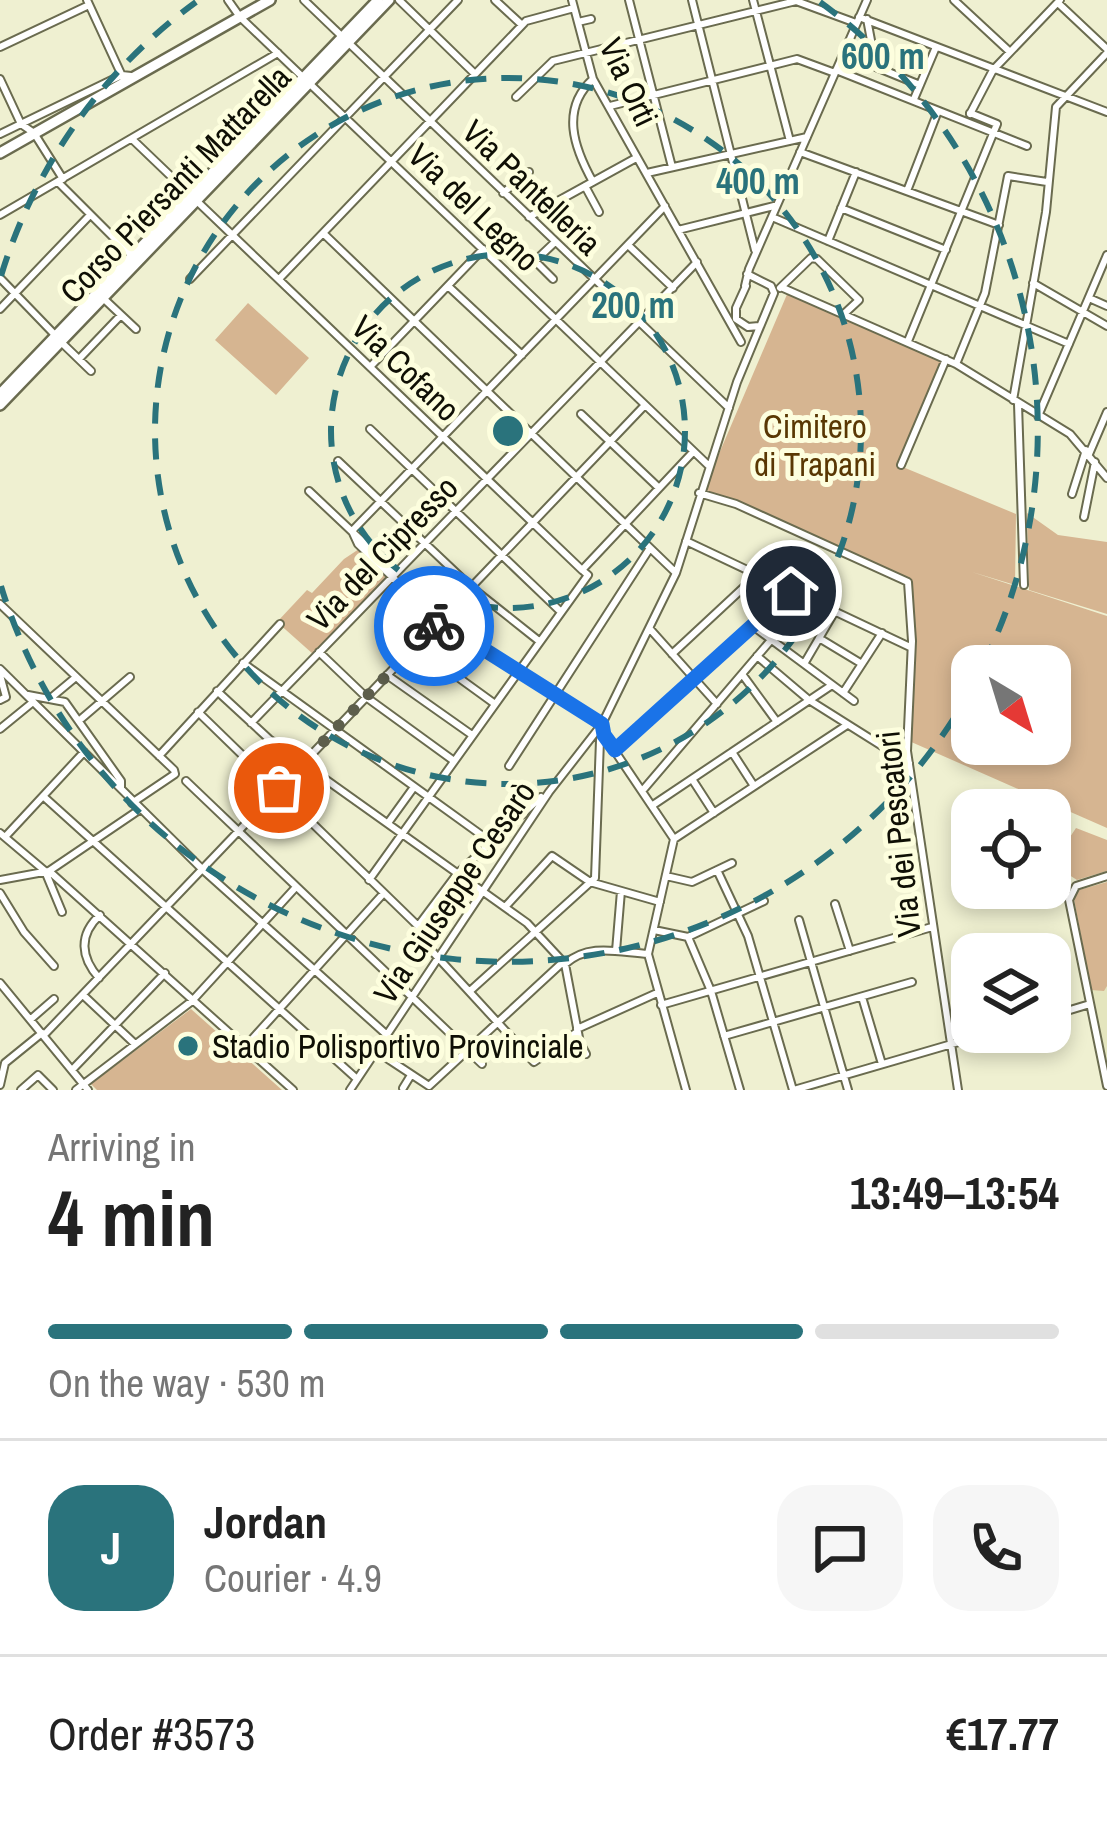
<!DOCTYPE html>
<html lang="en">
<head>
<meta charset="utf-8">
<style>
	:root { --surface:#fff; --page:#f6f6f6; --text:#222; --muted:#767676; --line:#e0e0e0; --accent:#2a737c }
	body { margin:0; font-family:"Archivo Narrow",sans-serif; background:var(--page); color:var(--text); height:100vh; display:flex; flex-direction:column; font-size:45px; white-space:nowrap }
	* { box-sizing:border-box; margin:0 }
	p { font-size:39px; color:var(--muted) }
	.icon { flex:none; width:66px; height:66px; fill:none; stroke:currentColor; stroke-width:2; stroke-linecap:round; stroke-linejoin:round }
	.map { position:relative; height:1090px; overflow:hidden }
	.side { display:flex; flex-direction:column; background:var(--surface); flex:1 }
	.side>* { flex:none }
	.needle { width:78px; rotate:142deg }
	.controls { position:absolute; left:951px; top:645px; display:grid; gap:24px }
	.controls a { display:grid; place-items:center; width:120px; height:120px; border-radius:24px; background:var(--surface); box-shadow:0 6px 18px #0003; font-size:60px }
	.pin { position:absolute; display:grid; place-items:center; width:102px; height:102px; color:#fff; margin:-51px; border:6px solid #fff; border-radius:50%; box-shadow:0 3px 12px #0007 }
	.courier { position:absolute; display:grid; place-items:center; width:120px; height:120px; margin:-60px; border:9px solid #1a73e8; border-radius:50%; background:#fff; color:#222; box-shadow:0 3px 15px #0007 }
	.summary em { font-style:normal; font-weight:700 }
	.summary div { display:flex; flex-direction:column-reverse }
	.summary { display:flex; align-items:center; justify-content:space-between; height:204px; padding:0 48px }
	h1 { font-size:78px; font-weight:700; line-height:90px }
	.bar { display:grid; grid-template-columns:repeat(4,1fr); gap:18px 12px; align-content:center; height:144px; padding:0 48px }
	.bar i { height:15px; border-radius:9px; background:var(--line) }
	.bar .current { background:var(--accent) }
	.bar p { grid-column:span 4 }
	.line { display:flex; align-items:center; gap:30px; padding:0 48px; border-top:3px solid var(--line) }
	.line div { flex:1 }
	.round { display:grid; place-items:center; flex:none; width:126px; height:126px; border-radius:36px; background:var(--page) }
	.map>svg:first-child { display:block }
	.built { fill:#e4e5be }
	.green { fill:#d6b591; fill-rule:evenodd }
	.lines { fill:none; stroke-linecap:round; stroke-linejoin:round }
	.minor-casing { stroke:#6a6b4f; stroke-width:10 }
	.major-casing { stroke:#6a6b4f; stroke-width:14 }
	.minor { stroke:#fff; stroke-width:6 }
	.major { stroke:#fff; stroke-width:9 }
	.done { stroke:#5d5e4c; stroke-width:12; stroke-dasharray:0 21.6 }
	.route { stroke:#1a73e8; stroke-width:15 }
	.ring { fill:none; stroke:#2a737c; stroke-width:6; stroke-dasharray:21 15 }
	.poi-dot { fill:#2a737c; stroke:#fdfede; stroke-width:4.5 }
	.labels { text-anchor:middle; stroke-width:10; stroke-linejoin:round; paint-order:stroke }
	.street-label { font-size:33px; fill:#0f0f05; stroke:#fdfede }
	.park-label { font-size:33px; fill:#593703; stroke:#fdfede }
	.poi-label { font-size:33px; fill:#0f0f05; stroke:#fdfede; text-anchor:start }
	.centre { fill:#2a737c; stroke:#fdfede; stroke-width:6 }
	.ring-label { font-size:36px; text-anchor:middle; font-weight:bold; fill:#2a737c; stroke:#fdfede; stroke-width:10; stroke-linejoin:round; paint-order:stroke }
</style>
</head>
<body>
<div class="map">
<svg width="1107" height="1090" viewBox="0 0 1107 1090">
	<rect width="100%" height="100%" fill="#eff0d1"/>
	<path class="built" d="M 1107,882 L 1107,1070 L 1074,899 L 1079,890 Z"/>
	<path class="green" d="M 788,292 L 944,360 L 898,465 L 1016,514 L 1015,585 L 972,572 L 1107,616 L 1107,828 L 909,741 L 914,669 L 911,579 L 704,489 ZM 972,666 L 1050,666 L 1050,744 L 972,744 Z
		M 248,303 L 309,358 L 276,395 L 215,340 Z
		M 1027,513 L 1058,535 L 1107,542 L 1107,614 L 1029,590 Z
		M 359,549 L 387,577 L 313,654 L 277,622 L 307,590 L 312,593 L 344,559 Z
		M 438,627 L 479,653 L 466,680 L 420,646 Z
		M 1076,828 L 1107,840 L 1107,871 L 1077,880 L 1066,873 L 1070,837 Z
		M 1107,882 L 1107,986 L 1104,991 L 1091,990 L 1074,899 L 1079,890 Z
		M 191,1009 L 282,1090 L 97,1090 L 91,1084 Z"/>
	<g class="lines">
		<defs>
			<path id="minor" d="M 87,0 L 123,78
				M 228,0 L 240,17 L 708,465
				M 304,0 L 729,408
				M 399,0 L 474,73
				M 495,0 L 522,25
				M 572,0 L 593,79 L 741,342
				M 629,0 L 672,167
				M 692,0 L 755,250
				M 753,0 L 790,141
				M 954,0 L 1010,52
				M 1058,3 L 1107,49
				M 859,17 L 1107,112
				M 867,19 L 876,67 L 920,85
				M 578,22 L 591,19
				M 0,47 L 89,5
				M 836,70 L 1027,146
				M 0,79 L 21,124 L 34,133 L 63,179
				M 516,97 L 553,61 L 796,1 L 856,23
				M 914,99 L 936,47
				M 610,106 L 797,59 L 835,73
				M 970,114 L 993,70 L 1060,0
				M 0,134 L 122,75 L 131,76
				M 132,139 L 582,570
				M 800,152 L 999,225
				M 647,173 L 807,137
				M 58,182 L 132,256
				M 593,182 C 574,148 560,109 593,79
				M 585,186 L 599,212
				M 907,191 L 938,111
				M 503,193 L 529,172
				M 841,208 L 946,250
				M 0,215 L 278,53
				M 529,217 L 636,158
				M 772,217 L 1069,344
				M 678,230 L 774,206
				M 323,233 L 675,572
				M 828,241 L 856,172
				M 628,245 L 673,288
				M 0,278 L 56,336
				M 190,279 L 458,0
				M 279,279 L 526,21 L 574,8
				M 553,279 L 535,261 L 555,242
				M 1033,283 L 1107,326
				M 448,286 L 522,355
				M 745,286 L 749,269 L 867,0
				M 746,286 L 736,308 L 736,319 L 748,327 L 759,326
				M 780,288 L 811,258 L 817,259 L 859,300 L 845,313
				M 783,288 L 956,364 L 1070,434 L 1107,478
				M 103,298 L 136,329
				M 1089,298 L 1107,306
				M 0,309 L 90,215
				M 908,341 L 997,124 L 970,113
				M 61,342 L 91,371
				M 79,359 L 121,315
				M 956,364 L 985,293 L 1008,176 L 1047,182
				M 370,367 L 483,249
				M 1013,400 L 1046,212 L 1056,107 L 1107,53
				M 1018,404 L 1024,585
				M 581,414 L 659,488
				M 1038,416 L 1107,255
				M 370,429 L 561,612
				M 1089,454 L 1107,412
				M 338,461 L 471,587 L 539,641
				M 901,465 L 946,359
				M 309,491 L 396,573
				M 699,493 L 736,504 L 908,582 L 912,641 L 907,751 L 958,1090
				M 1072,494 L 1086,450
				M 1084,517 L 1095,462
				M 352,531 L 665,206
				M 352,531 L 358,544 L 438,621 L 602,724
				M 686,541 L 910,647
				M 0,604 L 174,770 L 175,774 L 132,803
				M 753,626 L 854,701
				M 650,629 L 717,704
				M 819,638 L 862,664
				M 415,646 L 495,704
				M 319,652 L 366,697 L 454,761
				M 672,654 L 757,575
				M 757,656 L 809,700 L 909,763
				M 243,663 L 491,842
				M 804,664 L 835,611
				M 0,669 L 202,869 L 387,1035
				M 742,674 L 777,722
				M 0,675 L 6,697 L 0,700
				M 387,675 L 472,735
				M 217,691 L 269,739 L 527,923 L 565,964 L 580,1043 L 586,1054
				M 843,693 L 882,633
				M 28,695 L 65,702 L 121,781 L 121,788
				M 52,697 L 76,677
				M 198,712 L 418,926 L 431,950 L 534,1062 L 577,1032
				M 81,719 L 130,677
				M 251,723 L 697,262
				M 602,724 L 604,735 L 674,839 L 648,954 L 686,1090
				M 0,729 L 33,702
				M 615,750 L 790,592
				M 732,752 L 754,786
				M 159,756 L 280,624
				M 509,766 L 650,548
				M 692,779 L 714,813
				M 186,781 L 482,1064
				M 643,790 L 771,640
				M 43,796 L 357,1079
				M 653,805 L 832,685
				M 388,823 L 414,787
				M 0,833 L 45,871 L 62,912
				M 5,837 L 84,752
				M 674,839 L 847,725
				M 717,870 L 748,936 L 793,1090
				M 49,871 L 293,1090
				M 666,876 L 692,882 L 732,863
				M 1107,876 L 1076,886 L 1069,900 L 1107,1086
				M 0,880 L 49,871 L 139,810
				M 369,880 L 588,575 L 582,570 L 693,452
				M 0,893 L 24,932 L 54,966
				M 835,904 L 850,951
				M 505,907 L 552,856 L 590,882 L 660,902
				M 799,920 L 848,1090
				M 418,926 L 457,874 L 541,797
				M 654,930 L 688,937 L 764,901
				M 688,937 L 711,991 L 740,1090
				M 616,951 L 621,891
				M 565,964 C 589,943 617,952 648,954
				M 99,978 C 81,958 78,935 100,915
				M 0,983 L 88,1090
				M 470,991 L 595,878 L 600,740 L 604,735
				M 83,995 L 135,1044
				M 862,997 L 882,1064
				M 661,1005 L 932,927
				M 1050,1016 L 1090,1004
				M 31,1019 L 54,999
				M 577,1029 L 657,993
				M 44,1035 L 645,405
				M 724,1036 L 912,982
				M 245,1047 L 383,894
				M 376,1051 L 429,1086 L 563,962
				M 72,1070 L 165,973
				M 0,1085 L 5,1063 L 42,1033
				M 403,1088 L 411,1075
				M 21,1090 L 38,1075 L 53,1090
				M 76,1090 L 192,1001 L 296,887
				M 350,1090 L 549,792 L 602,724 L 676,573 L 737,382 L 774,293 L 771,286 L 747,274
				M 794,1090 L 993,1032"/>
			<path id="major" d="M 0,153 L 270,0
				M 0,394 L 378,0
				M 0,405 L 389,0"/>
		</defs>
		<use href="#minor" class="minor-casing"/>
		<use href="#major" class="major-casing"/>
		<use href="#minor" class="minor"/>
		<use href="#major" class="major"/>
	</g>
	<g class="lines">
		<path class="done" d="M 279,788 L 434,626"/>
		<path class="route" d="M 434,626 L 439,621 L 602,724 L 604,735 L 615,750 L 791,591"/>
	</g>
	<g class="ring">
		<circle cx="508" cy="431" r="177"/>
		<circle cx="508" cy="431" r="353"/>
		<path d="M972 688A530 530 0 0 1 1 586M1 276A530 530 0 0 1 196 2M820 2A530 530 0 0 1 984 663"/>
	</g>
	<circle class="poi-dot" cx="188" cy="1046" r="12"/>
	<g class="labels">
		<g class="street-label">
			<text transform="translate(629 82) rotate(65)" y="12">Via Orti</text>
			<text transform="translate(175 184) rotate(-46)" y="12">Corso Piersanti Mattarella</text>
			<text transform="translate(532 187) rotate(44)" y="12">Via Pantelleria</text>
			<text transform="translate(474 207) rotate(44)" y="12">Via del Legno</text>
			<text transform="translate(406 368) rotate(44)" y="12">Via Cofano</text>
			<text transform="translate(382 553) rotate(-46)" y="12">Via del Cipresso</text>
			<text transform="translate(898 834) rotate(-96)" y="12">Via dei Pescatori</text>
			<text transform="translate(454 892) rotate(-56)" y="12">Via Giuseppe Cesarò</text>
		</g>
		<g class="park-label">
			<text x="815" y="438">Cimitero<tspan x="815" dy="38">di Trapani</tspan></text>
		</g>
		<g class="poi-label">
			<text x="212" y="1058">Stadio Polisportivo Provinciale</text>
		</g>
	</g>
	<circle cx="508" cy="431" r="18" class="centre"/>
	<g class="ring-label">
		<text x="883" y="69">600 m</text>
		<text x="758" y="194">400 m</text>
		<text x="633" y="318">200 m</text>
	</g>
</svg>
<div class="controls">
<a><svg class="needle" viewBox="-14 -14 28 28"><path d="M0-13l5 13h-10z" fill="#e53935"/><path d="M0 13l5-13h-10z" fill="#767676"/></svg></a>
<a><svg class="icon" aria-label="locate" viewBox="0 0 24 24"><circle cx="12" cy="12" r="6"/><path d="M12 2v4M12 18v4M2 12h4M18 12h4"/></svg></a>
<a><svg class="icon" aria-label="layers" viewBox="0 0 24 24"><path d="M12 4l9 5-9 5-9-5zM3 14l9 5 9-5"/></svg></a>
</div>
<div class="pin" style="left:279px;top:788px;background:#ea580c"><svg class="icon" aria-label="bag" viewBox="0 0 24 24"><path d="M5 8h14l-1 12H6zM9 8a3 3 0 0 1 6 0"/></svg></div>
<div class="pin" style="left:791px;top:591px;background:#1f2937"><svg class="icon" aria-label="home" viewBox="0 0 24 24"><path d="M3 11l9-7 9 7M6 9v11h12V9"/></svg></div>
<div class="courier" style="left:434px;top:626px"><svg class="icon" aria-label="bike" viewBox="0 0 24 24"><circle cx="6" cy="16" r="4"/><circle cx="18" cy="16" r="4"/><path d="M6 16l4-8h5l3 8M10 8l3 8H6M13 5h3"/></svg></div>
</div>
<section class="side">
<div class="summary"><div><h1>4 min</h1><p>Arriving in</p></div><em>13:49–13:54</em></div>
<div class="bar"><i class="current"></i><i class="current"></i><i class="current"></i><i></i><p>On the way · 530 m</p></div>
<div class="line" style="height:216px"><b class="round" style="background:var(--accent);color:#fff">J</b><div><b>Jordan</b><p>Courier · 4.9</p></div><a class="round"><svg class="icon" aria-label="chat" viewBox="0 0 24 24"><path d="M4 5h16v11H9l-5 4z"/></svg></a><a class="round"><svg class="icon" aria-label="phone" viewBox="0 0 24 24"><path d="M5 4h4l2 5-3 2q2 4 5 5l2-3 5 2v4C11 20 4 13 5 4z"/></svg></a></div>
<div class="line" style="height:156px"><div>Order #3573</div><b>€17.77</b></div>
</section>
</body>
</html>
